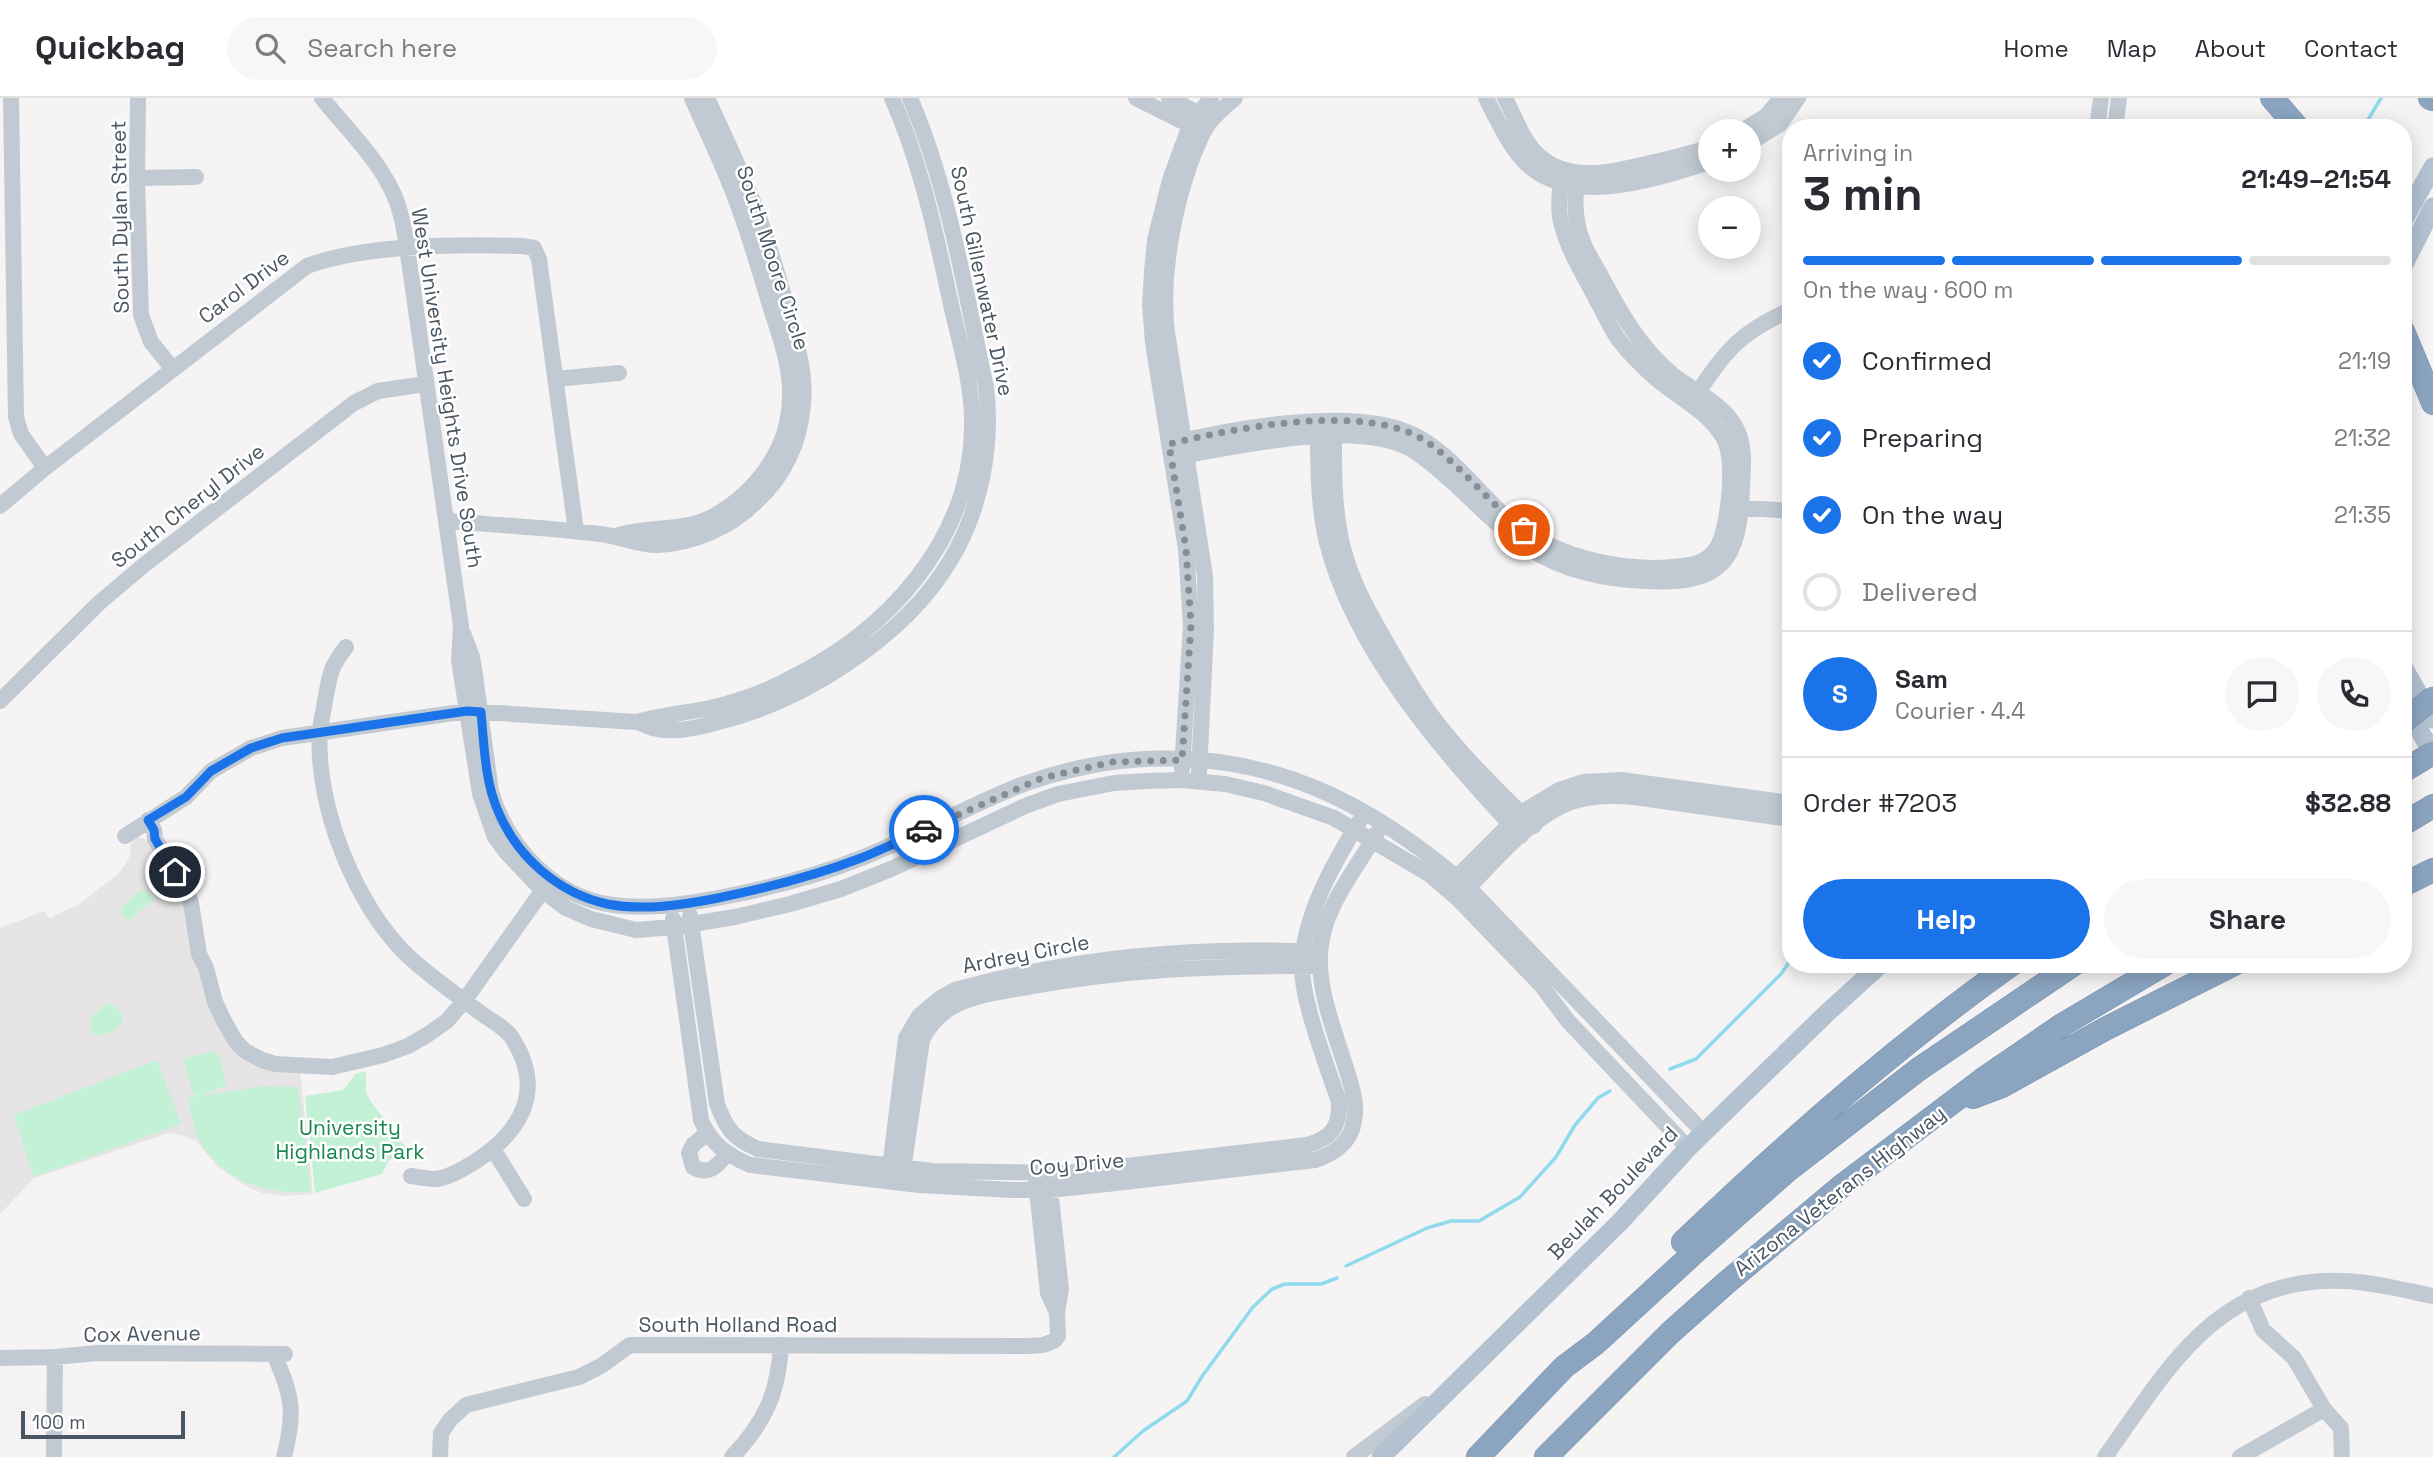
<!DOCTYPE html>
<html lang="en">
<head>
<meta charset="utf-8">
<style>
	:root { --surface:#fff; --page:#f7f7f7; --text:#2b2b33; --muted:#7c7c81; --line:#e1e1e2; --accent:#1a73e8 }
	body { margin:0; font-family:"Space Grotesk",sans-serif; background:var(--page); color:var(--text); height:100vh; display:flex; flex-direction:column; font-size:26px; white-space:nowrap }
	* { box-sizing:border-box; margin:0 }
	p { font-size:23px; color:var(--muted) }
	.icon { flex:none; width:38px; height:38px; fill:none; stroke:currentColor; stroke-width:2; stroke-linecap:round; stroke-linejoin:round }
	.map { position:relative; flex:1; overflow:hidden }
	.drawer { position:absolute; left:1782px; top:21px; width:630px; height:854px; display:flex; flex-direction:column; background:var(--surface); border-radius:28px; box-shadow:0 4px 18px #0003 }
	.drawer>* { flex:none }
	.controls { position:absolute; left:1698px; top:21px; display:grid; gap:14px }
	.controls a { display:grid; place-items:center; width:63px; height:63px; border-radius:50%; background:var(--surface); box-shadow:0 4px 18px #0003; font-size:35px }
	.scale { position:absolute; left:21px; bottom:18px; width:164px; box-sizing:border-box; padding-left:7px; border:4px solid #4a5661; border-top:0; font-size:19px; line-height:24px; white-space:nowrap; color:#4a5661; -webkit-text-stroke:5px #fff; paint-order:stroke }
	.pin { position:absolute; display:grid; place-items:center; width:60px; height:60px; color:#fff; margin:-30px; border:4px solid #fff; border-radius:50%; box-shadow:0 2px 7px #0007 }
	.courier { position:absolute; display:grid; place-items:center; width:70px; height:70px; margin:-35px; border:5px solid #1a73e8; border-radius:50%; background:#fff; color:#222; box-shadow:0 2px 9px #0007 }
	.summary em { font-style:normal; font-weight:800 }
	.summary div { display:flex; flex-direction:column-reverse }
	.summary { display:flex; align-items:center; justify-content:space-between; height:119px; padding:0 21px }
	h1 { font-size:46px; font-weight:800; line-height:52px }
	.bar { display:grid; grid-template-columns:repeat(4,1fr); gap:10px 7px; align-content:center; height:84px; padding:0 21px }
	.bar i { height:9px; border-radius:5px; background:var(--line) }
	.bar .selected { background:var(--accent) }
	.bar p { grid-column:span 4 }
	.line { display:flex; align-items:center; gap:18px; padding:0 21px; border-top:2px solid var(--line) }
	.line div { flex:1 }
	.round { display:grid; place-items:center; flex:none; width:74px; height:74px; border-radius:37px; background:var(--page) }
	ol { padding:0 21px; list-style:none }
	li { display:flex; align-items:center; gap:21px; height:77px }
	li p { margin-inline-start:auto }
	li .icon { padding:7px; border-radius:50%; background:var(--accent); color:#fff; stroke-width:4 }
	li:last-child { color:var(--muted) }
	li i { width:38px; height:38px; border:4px solid var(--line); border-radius:50% }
	.primary-button { display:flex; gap:14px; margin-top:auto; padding:14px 21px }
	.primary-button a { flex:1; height:80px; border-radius:42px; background:var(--accent); color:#fff; font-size:28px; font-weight:800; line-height:80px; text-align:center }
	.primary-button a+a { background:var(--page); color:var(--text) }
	header { display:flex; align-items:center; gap:42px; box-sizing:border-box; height:98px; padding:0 35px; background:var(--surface); border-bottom:2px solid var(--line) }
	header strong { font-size:33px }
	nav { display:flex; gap:38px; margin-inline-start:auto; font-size:24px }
	.search { width:490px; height:63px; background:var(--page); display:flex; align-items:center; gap:18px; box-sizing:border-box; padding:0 24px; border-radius:38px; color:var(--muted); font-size:26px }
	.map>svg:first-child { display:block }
	.education { fill:#e6e4e5 }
	.green { fill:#c3f1d5 }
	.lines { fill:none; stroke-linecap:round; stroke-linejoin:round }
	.stream { stroke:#90daee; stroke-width:3.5 }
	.highway-casing { stroke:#7690ad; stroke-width:24 }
	.minor { stroke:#c1cad2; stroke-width:16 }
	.major { stroke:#b3c2d1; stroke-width:19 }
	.highway { stroke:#8ba5c1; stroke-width:23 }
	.highway-bridge-casing { stroke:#7690ad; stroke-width:24; stroke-linecap:butt }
	.highway-bridge { stroke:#8ba5c1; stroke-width:23 }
	.done { stroke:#868d94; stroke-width:7; stroke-dasharray:0 12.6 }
	.route { stroke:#1a73e8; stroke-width:9 }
	.labels { text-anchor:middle; stroke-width:5; stroke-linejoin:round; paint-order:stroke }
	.street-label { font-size:21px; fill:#4a5661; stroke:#fff }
	.park-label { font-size:21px; fill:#17864f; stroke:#fff }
</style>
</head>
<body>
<header>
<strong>Quickbag</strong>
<div class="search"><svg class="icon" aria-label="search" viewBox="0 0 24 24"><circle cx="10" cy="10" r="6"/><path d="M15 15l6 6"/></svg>Search here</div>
<nav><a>Home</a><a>Map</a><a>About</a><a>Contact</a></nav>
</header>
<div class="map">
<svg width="2433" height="1359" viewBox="0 0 2433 1359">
	<rect width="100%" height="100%" fill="#f5f3f3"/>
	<path class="education" d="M 136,740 L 142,740 L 151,744 L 182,793 L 203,891 L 226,939 L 300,973 L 313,1096 L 282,1098 L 262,1095 L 247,1089 L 218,1069 L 196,1043 L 184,1038 L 169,1035 L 34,1080 L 0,1116 L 0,830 L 44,813 L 50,820 L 79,806 L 119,775 L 127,764 L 131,755 L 130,746 Z"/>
	<path class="green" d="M 141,792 L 148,793 L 155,801 L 128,823 L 122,816 L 121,810 Z
		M 106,906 C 117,905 123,915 122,925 L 114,933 L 98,938 L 93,936 L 91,931 L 92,918 Z
		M 213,953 L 218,955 L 227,987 L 199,998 L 265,988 L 298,989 L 311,1094 C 265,1096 225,1085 199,1042 C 193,1031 191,1013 187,1000 L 198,998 L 193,995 L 184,963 L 186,960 Z
		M 157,962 L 181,1026 L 33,1079 L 14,1017 Z
		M 366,973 L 366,994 L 371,1004 L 409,1054 L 389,1062 L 382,1076 L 315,1095 L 305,998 L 343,992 L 356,976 Z"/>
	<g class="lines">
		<path class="stream" d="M 2363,30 L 2381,0
			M 1670,971 L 1696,961 L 1781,876 L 1790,863
			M 1346,1168 L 1427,1130 L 1451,1123 L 1479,1123 L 1520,1099 L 1556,1059 L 1575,1027 L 1598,1000 L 1610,993
			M 1114,1359 L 1143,1333 L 1187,1303 L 1203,1277 L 1253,1209 L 1272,1191 L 1285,1186 L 1321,1186 L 1337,1180"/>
		<defs>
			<path id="highway" d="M 2272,0 L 2298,30
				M 2430,0 L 2433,1
				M 2403,233 L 2433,305
				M 2403,726 L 2433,708
				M 2403,787 L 2433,772
				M 1973,999 L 2002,988 L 2105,931 L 2234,866
				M 1683,1144 C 1786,1045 1895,949 2012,866
				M 1478,1359 L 1564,1269 L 1596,1245 L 1695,1154 L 1788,1072 L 1919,971 L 2074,866
				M 1546,1359 L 1670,1235 L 1726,1185 L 1843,1087 L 1982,982 L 2062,927 L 2165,866"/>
		</defs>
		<use href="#highway" class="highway-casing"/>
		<path class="minor" d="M 11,0 L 16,319 L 21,336 L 45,370
			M 138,0 L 137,80 L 141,217 L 151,244 L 172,270
			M 322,0 C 348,33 384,66 398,107 C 402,120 405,135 407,149 L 461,528 L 459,562 L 480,696 L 495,739 L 506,754 L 543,793 L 566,810 L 591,821 L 636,832 L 674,829 L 735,819 L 790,806 L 841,791 L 891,771 L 1025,708 L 1058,696 L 1114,685 L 1147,683 L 1181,682 L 1225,686 L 1264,695 L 1334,720 L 1429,776 L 1458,801 L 1541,887 L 1568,923 L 1688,1050
			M 1136,0 L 1200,32
			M 1169,0 L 1207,20
			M 1486,0 C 1498,23 1510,51 1529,68 C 1576,109 1658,80 1710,64
			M 1505,0 C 1513,15 1520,35 1530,48 C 1559,87 1607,75 1646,66 C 1668,61 1689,56 1710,49
			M 2097,30 L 2101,0
			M 2115,30 L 2119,0
			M 1742,33 L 1766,18 L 1781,0
			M 1748,46 L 1780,26 L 1798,0
			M 137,80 L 196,79
			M 555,281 L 619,275
			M 1693,301 C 1726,254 1735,237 1790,212
			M 1334,328 C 1334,369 1333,410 1343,450 C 1351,481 1366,509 1382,537 C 1397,563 1412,590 1429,614 C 1459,655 1497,692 1534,728
			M 1318,329 C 1318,365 1318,405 1326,441 C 1353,553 1444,655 1521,738
			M 1169,346 C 1232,331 1355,307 1414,337 C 1450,355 1475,391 1505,418 C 1553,461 1631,478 1694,466 C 1704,464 1713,457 1718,448 C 1729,426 1736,360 1723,339 C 1707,312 1675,298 1652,277 C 1640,266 1629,255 1619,242 C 1610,230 1604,214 1596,201 C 1583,175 1565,148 1560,119 C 1558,103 1560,87 1564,72
			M 1172,360 C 1233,349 1364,318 1417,355 C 1458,383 1488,424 1530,451 C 1564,473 1607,482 1646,483 C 1723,487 1739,463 1742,391 C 1743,370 1746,347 1735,328 C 1723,306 1694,293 1674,278 C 1640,250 1620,214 1600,176 C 1591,160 1581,145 1578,128 C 1574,110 1575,93 1578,75
			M 0,408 L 45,370 L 307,168 C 367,146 458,146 522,148 L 534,150 L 539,161 L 576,433
			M 1733,409 L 1790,413
			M 447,423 C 498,427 549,430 600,436 C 619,438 637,447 657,447 C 693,446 731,429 756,404 C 784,378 800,344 803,306 C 806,276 797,246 789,217 C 779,180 768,142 754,106 C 740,70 723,35 707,0
			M 616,438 C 648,427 683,435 714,418 C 758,393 790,349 790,298 C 791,266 778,234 769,204 C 760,174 751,143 740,113 C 727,74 708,37 692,0
			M 463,535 L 472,559 L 475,577 L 491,694 C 508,749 553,799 613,807 C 653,812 694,805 733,797 C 777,788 822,776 864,759 C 918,737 969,707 1024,686 C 1058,674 1095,665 1131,662 C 1267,651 1369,703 1469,790 L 1704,1035
			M 346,549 C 329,571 330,577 325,603 C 324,613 320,624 320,634 C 315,706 355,807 407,857 C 429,878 457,897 482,916 C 493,924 508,931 514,943 C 545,994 520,1034 476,1063 C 465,1070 450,1079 437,1081 C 429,1081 419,1079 411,1078
			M 0,603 L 99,505 L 144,467 L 354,305 L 378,293 L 425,286
			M 637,624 C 661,617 685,615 710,610 C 737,604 765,594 789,581 C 887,533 971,443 972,328 C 973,283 957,237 948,193 C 934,127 919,61 892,0
			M 1182,671 L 1191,527 L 1186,451 L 1153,245 L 1150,206 L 1152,174 L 1155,142 L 1170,82 L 1190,27 L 1211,0
			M 1199,674 L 1206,532 L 1205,478 L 1167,234 C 1160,174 1176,91 1203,35 C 1209,22 1224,9 1235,0
			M 148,722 L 154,732 L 155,741 L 186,791 L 191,805 L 199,856 L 206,870 L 215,904 L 224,923 L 236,944 L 245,953 L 262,962 L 275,966 L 332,969 L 383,957 L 408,948 L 427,937 L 447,923 L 464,903 L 548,785
			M 125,738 L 186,699 L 211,673 L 251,650 L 282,640 L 467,613 L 637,624 C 644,626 650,630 657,631 C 675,635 697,630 715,625 C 801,605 904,540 950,463 C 981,412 993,348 986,289 C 965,193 949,90 910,0
			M 1450,786 L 1521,715 L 1559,692 L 1583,684 L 1621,682 L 1790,705
			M 1462,797 C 1492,765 1532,717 1574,703 C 1594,697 1613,697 1634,699 L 1790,721
			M 690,818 L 717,1006 C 727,1032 733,1040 758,1051 L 932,1073 L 1066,1075 L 1307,1047 C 1331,1040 1340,1030 1339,1004 C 1327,968 1302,904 1302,869 C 1303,819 1333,766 1359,724
			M 673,821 L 701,1022 C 711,1046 727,1057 750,1067 L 919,1087 L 1012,1092 L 1049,1092 L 1107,1086 L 1315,1062 C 1334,1056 1351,1044 1354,1023 C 1358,1005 1351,987 1346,970 C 1335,934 1318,894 1320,855 C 1323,809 1355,773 1377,735
			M 707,1035 L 693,1047 L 689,1055 L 693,1069 C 709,1078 717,1068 727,1056
			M 493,1051 L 524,1101
			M 889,1078 L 906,940 L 919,918 L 939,901 L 955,892 C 1072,860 1194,848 1314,854
			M 902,1079 L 922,942 C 928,929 938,918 950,910 C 972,897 1003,893 1028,889 C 1124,871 1214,868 1312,868
			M 1036,1083 L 1048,1195 L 1057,1214
			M 2249,1200 L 2263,1232 L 2294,1260 L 2324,1311 L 2341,1330 L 2342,1359
			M 274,1256 C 292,1299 296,1312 284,1359
			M 0,1260 L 55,1259 L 97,1255 L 285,1256
			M 54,1359 L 55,1259
			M 440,1359 L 441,1335 L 450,1322 L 466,1307 L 579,1279 L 601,1268 L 630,1247 L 1028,1248 L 1043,1247 L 1054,1243 L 1058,1238 L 1057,1214 L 1061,1191 L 1049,1082
			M 732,1359 C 765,1324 778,1296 781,1247
			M 1354,1359 L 1425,1306
			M 2105,1359 C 2170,1268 2217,1179 2344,1183 C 2373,1184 2404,1192 2433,1198
			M 2240,1359 L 2324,1311"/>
		<path class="major" d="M 2403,123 L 2433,69
			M 2403,168 L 2433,109
			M 2403,569 L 2433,621
			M 2403,604 L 2433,656
			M 1381,1359 L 1620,1124 L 1688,1050 L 1828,914 L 1881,866"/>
		<use href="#highway" class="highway"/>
		<defs>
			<path id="highway-bridge" d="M 2403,624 L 2433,600
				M 2403,673 L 2433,655"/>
		</defs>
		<use href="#highway-bridge" class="highway-bridge-casing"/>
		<use href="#highway-bridge" class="highway-bridge"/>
	</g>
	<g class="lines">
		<path class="done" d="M 924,732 L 1042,680 L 1113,664 L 1182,662 L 1191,527 L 1186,451 L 1169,346 C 1236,330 1371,302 1430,346 C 1464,371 1490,406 1524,432"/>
		<path class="route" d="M 175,774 L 155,741 L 154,732 L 148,722 L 186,699 L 211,673 L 251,650 L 282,640 L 467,613 L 481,614 C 484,646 485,684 498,713 C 517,759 558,795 607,806 C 643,813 683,807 718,800 C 767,790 814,778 861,760 C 882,752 903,741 924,732"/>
	</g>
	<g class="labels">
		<g class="street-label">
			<text transform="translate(120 119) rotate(-91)" y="7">South Dylan Street</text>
			<text transform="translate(773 160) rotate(72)" y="7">South Moore Circle</text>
			<text transform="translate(982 183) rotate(78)" y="7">South Gillenwater Drive</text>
			<text transform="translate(244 189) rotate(-37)" y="7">Carol Drive</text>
			<text transform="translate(447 290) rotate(81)" y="7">West University Heights Drive South</text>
			<text transform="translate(188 408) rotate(-38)" y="7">South Cheryl Drive</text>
			<text transform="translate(1026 856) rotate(-11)" y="7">Ardrey Circle</text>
			<text transform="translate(1077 1066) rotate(-5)" y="7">Coy Drive</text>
			<text transform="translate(1840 1093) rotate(-38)" y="7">Arizona Veterans Highway</text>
			<text transform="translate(1613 1095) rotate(-46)" y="7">Beulah Boulevard</text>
			<text x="738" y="1234">South Holland Road</text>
			<text transform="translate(142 1236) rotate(-1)" y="7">Cox Avenue</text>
		</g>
		<g class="park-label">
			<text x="350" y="1037">University<tspan x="350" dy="24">Highlands Park</tspan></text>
		</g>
	</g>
</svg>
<div class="controls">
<a>+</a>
<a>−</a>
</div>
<div class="scale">100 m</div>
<div class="pin" style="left:1524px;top:432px;background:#ea580c"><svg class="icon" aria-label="bag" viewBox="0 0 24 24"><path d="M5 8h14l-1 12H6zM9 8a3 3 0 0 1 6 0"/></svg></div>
<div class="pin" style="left:175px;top:774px;background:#1f2937"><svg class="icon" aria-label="home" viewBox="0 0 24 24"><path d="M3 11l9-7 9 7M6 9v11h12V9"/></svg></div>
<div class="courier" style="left:924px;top:732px"><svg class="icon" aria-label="car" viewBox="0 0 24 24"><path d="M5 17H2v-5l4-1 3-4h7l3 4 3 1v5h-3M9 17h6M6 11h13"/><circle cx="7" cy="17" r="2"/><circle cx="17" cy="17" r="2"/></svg></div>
<section class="drawer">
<div class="summary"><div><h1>3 min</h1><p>Arriving in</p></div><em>21:49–21:54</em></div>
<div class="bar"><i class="selected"></i><i class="selected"></i><i class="selected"></i><i></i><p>On the way · 600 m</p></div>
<ol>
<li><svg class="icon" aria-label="check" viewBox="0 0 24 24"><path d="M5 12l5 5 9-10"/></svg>Confirmed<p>21:19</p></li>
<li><svg class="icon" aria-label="check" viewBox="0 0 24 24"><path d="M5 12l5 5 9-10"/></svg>Preparing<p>21:32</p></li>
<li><svg class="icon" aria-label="check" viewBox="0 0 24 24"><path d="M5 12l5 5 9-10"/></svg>On the way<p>21:35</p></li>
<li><i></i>Delivered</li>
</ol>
<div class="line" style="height:126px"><b class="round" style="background:var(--accent);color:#fff">S</b><div><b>Sam</b><p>Courier · 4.4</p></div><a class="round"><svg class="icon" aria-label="chat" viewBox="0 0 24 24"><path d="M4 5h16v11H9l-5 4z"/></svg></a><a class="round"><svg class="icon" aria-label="phone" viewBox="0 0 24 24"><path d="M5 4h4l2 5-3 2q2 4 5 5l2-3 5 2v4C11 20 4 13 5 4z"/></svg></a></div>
<div class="line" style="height:91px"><div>Order #7203</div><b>$32.88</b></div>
<div class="primary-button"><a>Help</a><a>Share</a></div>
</section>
</div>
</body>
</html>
